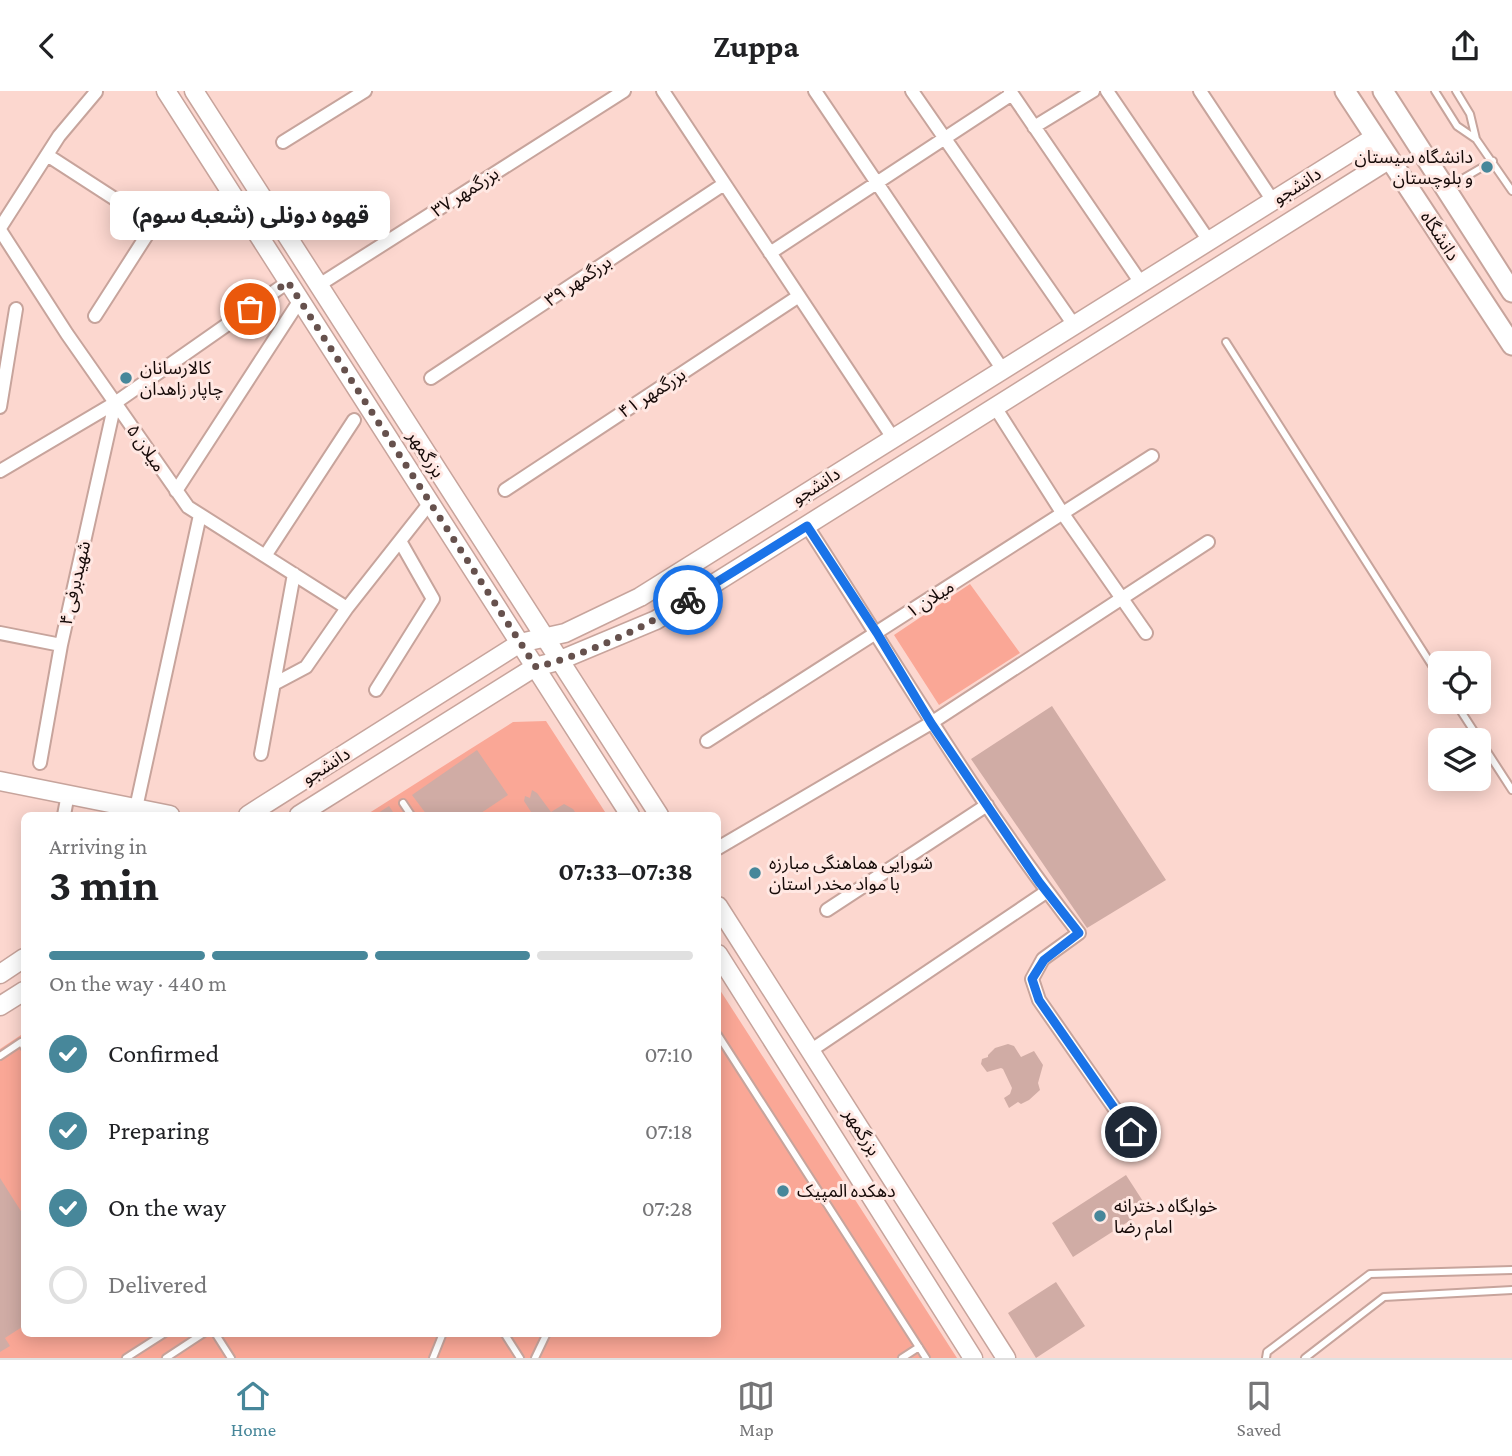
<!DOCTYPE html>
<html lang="en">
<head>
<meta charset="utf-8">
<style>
	:root { --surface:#fff; --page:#f2f2f2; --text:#202124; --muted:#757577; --line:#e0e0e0; --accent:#47879a }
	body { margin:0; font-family:"Crimson Pro","Noto Sans Arabic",serif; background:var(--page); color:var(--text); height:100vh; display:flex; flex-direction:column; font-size:26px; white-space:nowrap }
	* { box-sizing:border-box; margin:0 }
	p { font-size:23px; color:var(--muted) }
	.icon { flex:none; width:38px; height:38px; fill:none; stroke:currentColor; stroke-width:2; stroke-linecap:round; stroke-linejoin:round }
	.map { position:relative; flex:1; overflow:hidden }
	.sheet { position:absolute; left:21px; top:721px; width:700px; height:525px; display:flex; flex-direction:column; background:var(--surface); border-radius:10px; box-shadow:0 4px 18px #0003 }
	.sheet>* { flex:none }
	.fabs { position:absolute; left:1428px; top:560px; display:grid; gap:14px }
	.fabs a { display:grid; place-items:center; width:63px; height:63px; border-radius:10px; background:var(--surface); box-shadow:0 4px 18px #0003; font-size:35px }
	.pin { position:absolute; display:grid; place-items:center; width:60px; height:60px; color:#fff; margin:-30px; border:4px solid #fff; border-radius:50%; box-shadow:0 2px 7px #0007 }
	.courier { position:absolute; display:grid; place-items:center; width:70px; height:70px; margin:-35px; border:5px solid #1a73e8; border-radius:50%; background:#fff; color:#222; box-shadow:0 2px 9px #0007 }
	.bubble { position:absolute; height:49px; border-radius:10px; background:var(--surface); box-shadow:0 4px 18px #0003; font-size:23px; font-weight:700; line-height:49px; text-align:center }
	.headline em { font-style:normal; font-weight:700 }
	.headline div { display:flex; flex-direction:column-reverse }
	.headline { display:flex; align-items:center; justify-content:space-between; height:119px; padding:0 28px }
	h1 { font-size:46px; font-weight:700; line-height:52px }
	.bar { display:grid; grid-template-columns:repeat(4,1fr); gap:10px 7px; align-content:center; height:84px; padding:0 28px }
	.bar i { height:9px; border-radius:5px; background:var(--line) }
	.bar .active { background:var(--accent) }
	.bar p { grid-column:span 4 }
	ol { padding:0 28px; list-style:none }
	li { display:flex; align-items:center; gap:21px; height:77px }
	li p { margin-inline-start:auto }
	li .icon { padding:7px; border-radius:50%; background:var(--accent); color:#fff; stroke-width:4 }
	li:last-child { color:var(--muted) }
	li i { width:38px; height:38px; border:4px solid var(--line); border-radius:50% }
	header { display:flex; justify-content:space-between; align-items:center; height:91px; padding:0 28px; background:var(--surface); font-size:32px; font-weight:700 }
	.tab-bar { display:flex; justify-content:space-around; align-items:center; height:98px; border-top:2px solid var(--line); background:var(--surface); font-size:19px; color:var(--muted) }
	.tab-bar a { display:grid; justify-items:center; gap:4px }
	.tab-bar .active { color:var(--accent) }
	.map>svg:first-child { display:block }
	.green { fill:#faa796 }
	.building { fill:#d0aca5 }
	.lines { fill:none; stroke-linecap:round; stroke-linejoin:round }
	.lane-casing { stroke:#c7a49c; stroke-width:10 }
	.street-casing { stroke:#c7a49c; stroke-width:16 }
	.secondary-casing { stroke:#c7a49c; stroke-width:21 }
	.primary-casing { stroke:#c7a49c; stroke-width:23 }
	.lane { stroke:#fff; stroke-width:6 }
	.street { stroke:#fff; stroke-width:12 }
	.secondary { stroke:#fff; stroke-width:18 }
	.primary { stroke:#fff; stroke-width:19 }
	.done { stroke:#66514d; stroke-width:7; stroke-dasharray:0 12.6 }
	.route { stroke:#1a73e8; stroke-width:9 }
	.poi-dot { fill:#47879a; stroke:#ffe8e3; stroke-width:2.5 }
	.labels { text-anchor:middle; stroke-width:6; stroke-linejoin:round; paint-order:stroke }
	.poi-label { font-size:18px; fill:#150907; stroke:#ffe8e3; text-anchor:start }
	.street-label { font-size:18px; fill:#150907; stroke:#ffe8e3 }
</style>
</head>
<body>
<header><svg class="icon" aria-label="back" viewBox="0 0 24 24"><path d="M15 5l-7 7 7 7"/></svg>Zuppa<svg class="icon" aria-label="share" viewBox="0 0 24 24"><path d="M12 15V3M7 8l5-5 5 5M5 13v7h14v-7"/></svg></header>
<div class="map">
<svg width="1512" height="1267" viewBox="0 0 1512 1267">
	<rect width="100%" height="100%" fill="#fcd7cf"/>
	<path class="green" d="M 970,493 L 1020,562 L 939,614 L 894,544 Z
		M 546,630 L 607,724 L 366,724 L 513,631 Z
		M 718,896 L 957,1267 L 0,1267 L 0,958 L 24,942 L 24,1242 L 718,1242 Z"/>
	<path class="building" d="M 1052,615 L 1166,789 L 1087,837 L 971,668 Z
		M 477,659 L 508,704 L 478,724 L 427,724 L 412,704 Z
		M 532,699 L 537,702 L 551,721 L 564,713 L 573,718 L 577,724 L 533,724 L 524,710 L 525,705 L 530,707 Z
		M 389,715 L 395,724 L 375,724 Z
		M 1008,953 L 1014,955 L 1021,966 L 1034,960 L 1043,974 L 1038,992 L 1040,999 L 1029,1009 L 1021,1013 L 1018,1011 L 1009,1017 L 1004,1007 L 1010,1003 L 1012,997 L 1003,978 L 1001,977 L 987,981 L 981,973 L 982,968 L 988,966 L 988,964 L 995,957 Z
		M 1126,1084 L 1148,1118 L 1073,1166 L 1052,1132 Z
		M 0,1087 L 24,1125 L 24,1240 L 22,1236 L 5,1247 L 10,1255 L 0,1261 Z
		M 1056,1191 L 1085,1235 L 1036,1267 L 1008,1222 Z"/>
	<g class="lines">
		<defs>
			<path id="lane" d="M 1435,0 L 1457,35 L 1476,48 L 1512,100
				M 1456,0 L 1470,23 L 1476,48
				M 1450,95 L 1493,70
				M 1226,251 L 1440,587
				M 1455,611 L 1512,699
				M 403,712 L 411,724
				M 718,944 L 926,1267
				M 0,965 L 21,951 L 24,956
				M 215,1242 L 231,1267
				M 504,1242 L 520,1267
				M 126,1267 L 165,1242
				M 166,1267 L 204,1242
				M 433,1267 L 443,1242
				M 535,1267 L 547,1242
				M 902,1267 L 919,1256
				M 1266,1267 L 1267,1261 L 1370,1183 L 1512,1179
				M 1305,1267 L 1384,1206 L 1512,1199"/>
			<path id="street" d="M 663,0 L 893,347
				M 815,0 L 1003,279
				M 912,0 L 1074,234
				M 1010,0 L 1141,192
				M 1107,0 L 1209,150
				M 1200,0 L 1273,110
				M 1034,36 L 1093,0
				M 283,51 L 365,0
				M 47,64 L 152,132
				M 0,137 L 59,45 L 96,1
				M 0,139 L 67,243 L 188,416 L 347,517
				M 770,162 L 1012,3
				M 319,194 L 624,0
				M 95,225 L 170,108
				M 431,287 L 724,93
				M 0,316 L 16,218
				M 995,316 L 1063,423 L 1146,542
				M 0,380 L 115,312 L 288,191
				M 505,399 L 799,205
				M 176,400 L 300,209
				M 807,435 C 896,572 978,713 1079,842 L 1043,868 L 1032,888 L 1039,909 L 1131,1041
				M 265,465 L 354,329
				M 0,542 L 61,554
				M 274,593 L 306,576 L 347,517 L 429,413
				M 376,599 L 433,508 L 400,450
				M 707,650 L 1152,365
				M 261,663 L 294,483
				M 40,672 L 61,554 L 115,312
				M 136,717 L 200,424
				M 64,724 L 68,703
				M 718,757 L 931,632 L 1208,451
				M 827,819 L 987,714
				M 810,960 L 1046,801"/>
			<path id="secondary" d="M 166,0 L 630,724
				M 194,0 L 659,724
				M 0,690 L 170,724
				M 248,724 L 520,552 L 565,542 L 640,506 L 1375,46
				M 299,724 L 535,576 L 558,570 L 656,529 L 1390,68
				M 718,815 L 1006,1267
				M 718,863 L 973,1267
				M 0,883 L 24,867
				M 0,915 L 24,900"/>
			<path id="primary" d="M 1345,0 L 1512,254
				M 1383,0 L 1512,201"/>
		</defs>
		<use href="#lane" class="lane-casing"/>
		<use href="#street" class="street-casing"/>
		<use href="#secondary" class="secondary-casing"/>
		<use href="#primary" class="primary-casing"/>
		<use href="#lane" class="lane"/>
		<use href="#street" class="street"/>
		<use href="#secondary" class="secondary"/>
		<use href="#primary" class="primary"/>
	</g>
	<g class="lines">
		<path class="done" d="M 250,218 L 288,191 L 536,576 C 588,563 642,538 688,509"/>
		<path class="route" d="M 688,509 L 807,435 L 877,542 L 931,632 L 1039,791 L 1079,842 L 1044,869 L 1032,888 L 1039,909 L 1131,1041"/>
	</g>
	<g class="poi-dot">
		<circle cx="1487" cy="76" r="7"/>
		<circle cx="126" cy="287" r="7"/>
		<circle cx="755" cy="782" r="7"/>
		<circle cx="783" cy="1100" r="7"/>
		<circle cx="1100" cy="1125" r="7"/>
	</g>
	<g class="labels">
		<g class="poi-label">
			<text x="1473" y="72" text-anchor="end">دانشگاه سیستان<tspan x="1473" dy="21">و بلوچستان</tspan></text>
			<text x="140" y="283">کالارسانان<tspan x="140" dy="21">چاپار زاهدان</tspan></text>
			<text x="769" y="778">شورایی هماهنگی مبارزه<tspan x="769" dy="21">با مواد مخدر استان</tspan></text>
			<text x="797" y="1106">دهکده المپیک</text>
			<text x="1114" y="1121">خوابگاه دخترانه<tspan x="1114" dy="21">امام رضا</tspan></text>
		</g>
		<g class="street-label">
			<text transform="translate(1297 95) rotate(-32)" y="6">دانشجو</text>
			<text transform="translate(465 101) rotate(-33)" y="6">بزرگمهر ۳۷</text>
			<text transform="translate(1440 145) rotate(57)" y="6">دانشگاه</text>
			<text transform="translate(578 190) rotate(-34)" y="6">برزگمهر ۳۹</text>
			<text transform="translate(652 302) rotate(-33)" y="6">بزرگمهر ۴۱</text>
			<text transform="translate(146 357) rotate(55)" y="6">میلان ۵</text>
			<text transform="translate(426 363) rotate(57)" y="6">بزرگمهر</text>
			<text transform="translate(816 395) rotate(-32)" y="6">دانشجو</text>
			<text transform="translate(75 492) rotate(-77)" y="6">شهیدبرفی ۴</text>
			<text transform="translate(930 508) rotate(-33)" y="6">میلان ۱</text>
			<text transform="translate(326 675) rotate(-32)" y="6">دانشجو</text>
			<text transform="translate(862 1041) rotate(58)" y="6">بزرگمهر</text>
		</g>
	</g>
</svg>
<div class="fabs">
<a><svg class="icon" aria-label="locate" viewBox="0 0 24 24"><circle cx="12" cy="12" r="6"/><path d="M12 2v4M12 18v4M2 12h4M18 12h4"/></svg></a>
<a><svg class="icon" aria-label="layers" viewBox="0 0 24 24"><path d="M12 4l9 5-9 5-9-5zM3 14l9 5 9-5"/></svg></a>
</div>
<div class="pin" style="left:250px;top:218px;background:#ea580c"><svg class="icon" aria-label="bag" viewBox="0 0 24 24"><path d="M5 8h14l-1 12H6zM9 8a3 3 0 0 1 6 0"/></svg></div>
<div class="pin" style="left:1131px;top:1041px;background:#1f2937"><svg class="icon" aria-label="home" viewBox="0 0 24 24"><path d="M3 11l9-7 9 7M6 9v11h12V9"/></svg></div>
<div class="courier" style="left:688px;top:509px"><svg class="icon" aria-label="bike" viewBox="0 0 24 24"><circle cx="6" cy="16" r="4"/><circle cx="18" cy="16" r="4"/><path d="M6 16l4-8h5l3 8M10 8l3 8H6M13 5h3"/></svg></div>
<div class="bubble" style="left:110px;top:100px;width:280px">قهوه دونلی (شعبه سوم)</div>
<section class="sheet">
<div class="headline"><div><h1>3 min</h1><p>Arriving in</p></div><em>07:33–07:38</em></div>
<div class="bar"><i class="active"></i><i class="active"></i><i class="active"></i><i></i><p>On the way · 440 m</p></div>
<ol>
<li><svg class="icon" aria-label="check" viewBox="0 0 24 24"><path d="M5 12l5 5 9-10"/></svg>Confirmed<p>07:10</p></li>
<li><svg class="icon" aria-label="check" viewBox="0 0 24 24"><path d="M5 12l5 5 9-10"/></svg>Preparing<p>07:18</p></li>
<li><svg class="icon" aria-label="check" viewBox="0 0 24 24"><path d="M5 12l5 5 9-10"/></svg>On the way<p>07:28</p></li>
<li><i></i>Delivered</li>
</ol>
</section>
</div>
<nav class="tab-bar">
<a class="active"><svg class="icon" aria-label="home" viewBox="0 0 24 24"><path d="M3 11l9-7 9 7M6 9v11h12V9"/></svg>Home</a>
<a><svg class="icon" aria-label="map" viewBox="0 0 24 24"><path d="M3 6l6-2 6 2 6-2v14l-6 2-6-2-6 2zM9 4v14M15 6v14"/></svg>Map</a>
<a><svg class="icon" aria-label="saved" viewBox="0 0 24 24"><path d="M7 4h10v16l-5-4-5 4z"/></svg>Saved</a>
</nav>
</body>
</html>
